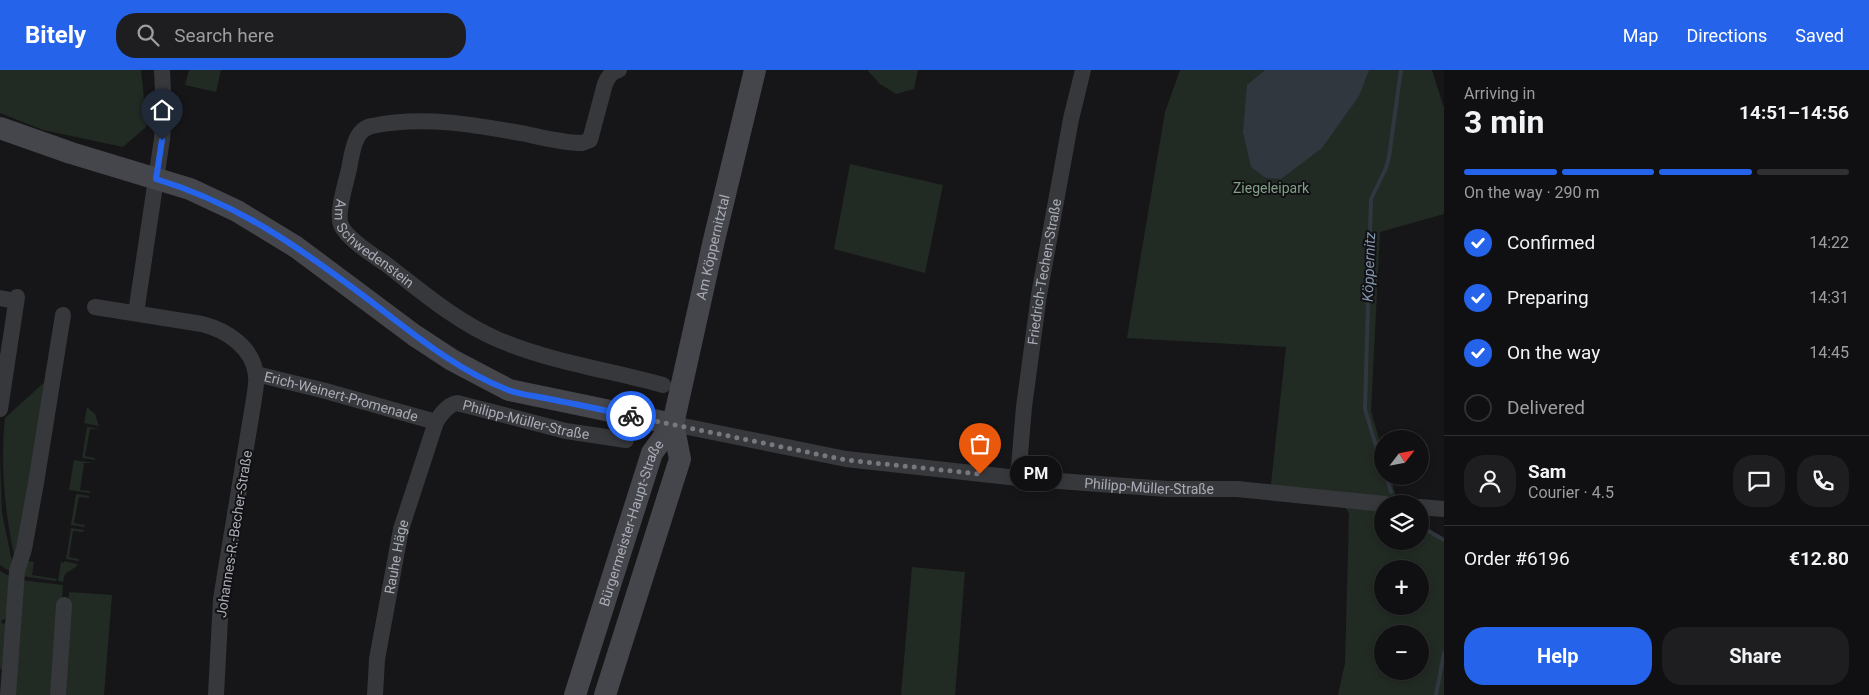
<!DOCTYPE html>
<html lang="en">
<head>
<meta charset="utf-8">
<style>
	:root { --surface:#101012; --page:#1e1e20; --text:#f1f3f6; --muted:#9c9d9f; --line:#303032; --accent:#2563eb }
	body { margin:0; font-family:Roboto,sans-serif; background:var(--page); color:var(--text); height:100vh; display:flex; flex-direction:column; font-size:19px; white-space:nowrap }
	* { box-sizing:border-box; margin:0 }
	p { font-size:16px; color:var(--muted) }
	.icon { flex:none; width:28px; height:28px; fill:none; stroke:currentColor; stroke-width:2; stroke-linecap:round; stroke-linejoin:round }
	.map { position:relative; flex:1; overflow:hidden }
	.drawer { display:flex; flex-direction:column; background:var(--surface); width:425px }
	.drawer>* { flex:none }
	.needle { width:32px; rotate:58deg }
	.controls { position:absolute; left:1374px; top:360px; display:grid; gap:10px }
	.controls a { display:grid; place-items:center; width:55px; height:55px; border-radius:50%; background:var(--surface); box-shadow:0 2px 8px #0003,0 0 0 1px var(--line); font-size:25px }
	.pin { position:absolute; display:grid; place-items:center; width:42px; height:42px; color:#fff; margin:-51px -21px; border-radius:50% 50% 50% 0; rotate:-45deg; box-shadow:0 0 5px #0007 }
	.pin .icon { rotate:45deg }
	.courier { position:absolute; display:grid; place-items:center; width:50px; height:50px; margin:-25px; border:4px solid #2563eb; border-radius:50%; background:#fff; color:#222; box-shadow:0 1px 6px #0007 }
	.bubble { position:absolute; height:35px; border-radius:18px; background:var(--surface); box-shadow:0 2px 8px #0003,0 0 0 1px var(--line); font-size:16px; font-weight:700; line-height:35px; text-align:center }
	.overview em { font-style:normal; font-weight:700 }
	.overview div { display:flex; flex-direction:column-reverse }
	.overview { display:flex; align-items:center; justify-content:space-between; height:85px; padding:0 20px }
	h1 { font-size:32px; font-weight:700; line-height:38px }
	.bar { display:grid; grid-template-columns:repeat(4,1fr); gap:8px 5px; align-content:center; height:60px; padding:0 20px }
	.bar i { height:6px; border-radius:4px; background:var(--line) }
	.bar .on { background:var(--accent) }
	.bar p { grid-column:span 4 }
	.line { display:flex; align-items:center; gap:12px; padding:0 20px; border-top:1px solid var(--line) }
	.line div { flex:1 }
	.round { display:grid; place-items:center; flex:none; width:52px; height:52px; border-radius:20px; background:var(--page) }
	ol { padding:0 20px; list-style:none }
	li { display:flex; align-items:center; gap:15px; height:55px }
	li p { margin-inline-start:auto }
	li .icon { padding:5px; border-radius:50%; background:var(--accent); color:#fff; stroke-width:4 }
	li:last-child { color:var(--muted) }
	li i { width:28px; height:28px; border:2px solid var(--line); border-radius:50% }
	.action { display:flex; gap:10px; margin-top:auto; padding:10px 20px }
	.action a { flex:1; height:58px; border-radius:20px; background:var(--accent); color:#fff; font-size:20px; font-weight:700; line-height:58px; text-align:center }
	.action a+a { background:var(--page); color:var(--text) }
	header { display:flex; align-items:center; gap:30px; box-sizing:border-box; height:70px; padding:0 25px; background:var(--accent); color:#fff }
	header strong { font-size:24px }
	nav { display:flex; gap:28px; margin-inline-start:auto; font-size:18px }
	.search { width:350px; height:45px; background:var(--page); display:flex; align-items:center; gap:12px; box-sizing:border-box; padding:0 18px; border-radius:20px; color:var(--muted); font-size:19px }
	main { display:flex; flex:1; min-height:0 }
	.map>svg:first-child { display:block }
	.green { fill:#222a24; fill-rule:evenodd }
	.water { fill:#30373f }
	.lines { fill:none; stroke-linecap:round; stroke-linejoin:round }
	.stream { stroke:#30373f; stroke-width:4 }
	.street { stroke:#37383c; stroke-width:16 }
	.secondary { stroke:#45464c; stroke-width:22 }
	.done { stroke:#76787f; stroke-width:5; stroke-dasharray:0 9 }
	.route { stroke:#2563eb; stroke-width:6 }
	.labels { text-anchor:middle; stroke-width:4; stroke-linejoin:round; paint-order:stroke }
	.park-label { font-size:14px; fill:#82a087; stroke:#111113 }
	.street-label { font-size:14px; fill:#a9acb6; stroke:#111113 }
	.water-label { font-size:15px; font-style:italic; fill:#8396ae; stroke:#111113 }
</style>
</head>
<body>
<header>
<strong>Bitely</strong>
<div class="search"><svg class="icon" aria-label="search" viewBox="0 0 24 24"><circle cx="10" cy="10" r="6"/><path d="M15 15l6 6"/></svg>Search here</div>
<nav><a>Map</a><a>Directions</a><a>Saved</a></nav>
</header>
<main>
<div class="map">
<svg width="1444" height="625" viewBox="0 0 1444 625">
	<rect width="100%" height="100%" fill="#161618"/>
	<path class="green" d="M 0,0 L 141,0 L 147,56 L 123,77 L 43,60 L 0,43 Z
		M 189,0 L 221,0 L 216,22 L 185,15 Z
		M 869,0 L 918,0 L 914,19 L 896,24 L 880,14 L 868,1 Z
		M 1180,0 L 1432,0 L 1444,38 L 1444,144 L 1380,162 L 1371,341 L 1382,379 L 1382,406 L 1390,406 L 1398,434 L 1382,434 L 1382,471 L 1420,471 L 1420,457 L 1444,472 L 1444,625 L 1338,625 L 1345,593 L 1349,444 L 1342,430 L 1270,423 L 1286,277 L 1127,268 L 1165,42 ZM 1382,499 L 1420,499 L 1420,536 L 1382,536 ZM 1382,564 L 1420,564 L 1420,601 L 1382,601 Z
		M 850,94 L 943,115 L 925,203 L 834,179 Z
		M 50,307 L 16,494 C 5,446 0,397 5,348 Z
		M 87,337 L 95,344 L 99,356 L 84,353 Z
		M 87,357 L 100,359 L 90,359 L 85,386 L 95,388 L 95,390 L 82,388 Z
		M 0,387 L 2,443 L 14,501 L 6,499 L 0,495 Z
		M 74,390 L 94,393 L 84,393 L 80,420 L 90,421 L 90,423 L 69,420 Z
		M 76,424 L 89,426 L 89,428 L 79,427 L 74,453 L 85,455 L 84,457 L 71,455 Z
		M 71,458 L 84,460 L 83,462 L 73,461 L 69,487 L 79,489 L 79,491 L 66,489 Z
		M 23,490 L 34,492 L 32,505 L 57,509 L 56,511 L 22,506 Z
		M 64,491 L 77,494 L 77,496 L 65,504 L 63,512 L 58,511 L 61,492 L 64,493 Z
		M 912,497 L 965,502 L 955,625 L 901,625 Z
		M 0,501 L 13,508 L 11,545 L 1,551 L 3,554 L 11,549 L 6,604 L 0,598 Z
		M 20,510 L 63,515 L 55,625 L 12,625 Z
		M 69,522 L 112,525 L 104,625 L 61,625 Z"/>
	<path class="water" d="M 1265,0 L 1369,0 L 1359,26 L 1322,78 L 1281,109 L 1266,108 L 1251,97 L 1243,62 L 1247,15 Z"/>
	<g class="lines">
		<path class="stream" d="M 1382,396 L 1365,339 L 1371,129 L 1386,98 L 1389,87 L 1401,0
			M 1386,406 L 1391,422
			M 1420,456 L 1444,470
			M 1436,625 L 1444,583"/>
		<g class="street">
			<path id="s1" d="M 619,0 C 611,2 608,7 605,14 L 590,70 L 582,73 C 563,73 544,68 526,64 C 476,55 423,45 372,56 C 354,59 352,84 349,99 C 346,113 336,143 341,155 C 346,168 374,186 386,194 C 422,222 457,252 499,270 C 551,292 609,300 663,315"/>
			<path d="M 0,228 L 16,231"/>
			<path d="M 95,237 L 202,254 C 226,260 253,277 256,305 C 257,313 255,321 254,329 L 221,529 L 216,625"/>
			<path d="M 136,243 L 162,69 L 164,42 L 162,0"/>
			<path id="s2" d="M 256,304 L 322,320 L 436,352"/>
			<path d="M 0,339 L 17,227"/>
			<path id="s3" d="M 673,354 L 846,389 L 1018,408 L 1167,419 L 1237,419 L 1385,434"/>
			<path id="s4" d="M 1018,408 L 1024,337 L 1039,225 L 1071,49 L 1083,0"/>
			<path d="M 1420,437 L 1444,439"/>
			<path d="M 8,625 L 17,501 L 24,479 L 36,413 L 63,245"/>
			<path d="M 58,625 L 64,535"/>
			<path id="s5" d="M 375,625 L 377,589 L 401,459 L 436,352 C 441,344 447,335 457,333 L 566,361 L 626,370"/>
		</g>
		<g class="secondary">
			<path d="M 0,58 L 71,83 L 190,119 L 237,141 L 296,177 L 414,265 L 452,290 L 509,320 L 673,354"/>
			<path id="s6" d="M 575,625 L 652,383 L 673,354 L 714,170 L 755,0"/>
			<path d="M 605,625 L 680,389 L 673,354"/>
		</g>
	</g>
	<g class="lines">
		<path class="done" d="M 631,346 L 846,390 L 980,404"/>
		<path class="route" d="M 162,70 L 156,109 C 239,134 300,178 369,230 C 412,263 456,300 508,320 C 521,325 536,326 549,329 C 576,334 603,340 631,346"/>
	</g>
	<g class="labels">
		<g class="park-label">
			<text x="1271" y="123">Ziegeleipark</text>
		</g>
		<g class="street-label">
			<text dy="5" stroke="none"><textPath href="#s1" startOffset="442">Am Schwedenstein</textPath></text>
			<text dy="5" stroke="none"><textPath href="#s6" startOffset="471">Am Köppernitztal</textPath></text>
			<text dy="5" stroke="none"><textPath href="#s4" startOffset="208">Friedrich-Techen-Straße</textPath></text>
			<text dy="5" stroke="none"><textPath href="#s2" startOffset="88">Erich-Weinert-Promenade</textPath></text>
			<text dy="5" stroke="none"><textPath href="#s5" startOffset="381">Philipp-Müller-Straße</textPath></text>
			<text dy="5" stroke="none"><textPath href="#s3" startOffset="481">Philipp-Müller-Straße</textPath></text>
			<text dy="5" stroke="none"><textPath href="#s6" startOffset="181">Bürgermeister-Haupt-Straße</textPath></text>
			<text transform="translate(234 464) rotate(-81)" y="5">Johannes-R.-Becher-Straße</text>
			<text dy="5" stroke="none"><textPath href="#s5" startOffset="140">Rauhe Häge</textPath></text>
		</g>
		<g class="water-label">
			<text transform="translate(1369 197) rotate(-88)" y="5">Köppernitz</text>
		</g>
	</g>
</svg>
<div class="controls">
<a><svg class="needle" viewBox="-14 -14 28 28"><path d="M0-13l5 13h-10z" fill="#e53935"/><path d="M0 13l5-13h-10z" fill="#9c9d9f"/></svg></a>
<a><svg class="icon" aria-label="layers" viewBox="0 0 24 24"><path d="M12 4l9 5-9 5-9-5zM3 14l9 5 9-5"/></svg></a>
<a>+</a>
<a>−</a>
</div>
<div class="pin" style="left:980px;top:404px;background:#ea580c"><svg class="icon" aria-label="bag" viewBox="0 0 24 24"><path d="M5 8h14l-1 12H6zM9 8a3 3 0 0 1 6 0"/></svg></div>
<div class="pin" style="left:162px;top:70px;background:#1f2937"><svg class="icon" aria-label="home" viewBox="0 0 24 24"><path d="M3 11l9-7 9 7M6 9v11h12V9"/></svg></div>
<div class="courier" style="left:631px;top:346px"><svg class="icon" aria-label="bike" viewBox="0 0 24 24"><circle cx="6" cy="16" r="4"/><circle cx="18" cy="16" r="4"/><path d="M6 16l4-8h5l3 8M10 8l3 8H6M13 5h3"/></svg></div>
<div class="bubble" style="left:1010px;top:386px;width:52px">PM</div>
</div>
<section class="drawer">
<div class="overview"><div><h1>3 min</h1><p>Arriving in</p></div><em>14:51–14:56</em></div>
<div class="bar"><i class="on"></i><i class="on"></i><i class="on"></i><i></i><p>On the way · 290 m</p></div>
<ol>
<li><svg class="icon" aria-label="check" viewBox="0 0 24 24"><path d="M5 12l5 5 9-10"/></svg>Confirmed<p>14:22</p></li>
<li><svg class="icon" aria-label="check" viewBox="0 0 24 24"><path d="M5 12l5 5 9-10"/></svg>Preparing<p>14:31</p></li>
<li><svg class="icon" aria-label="check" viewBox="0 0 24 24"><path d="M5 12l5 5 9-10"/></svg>On the way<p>14:45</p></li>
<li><i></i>Delivered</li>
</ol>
<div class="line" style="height:90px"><a class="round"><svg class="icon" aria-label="person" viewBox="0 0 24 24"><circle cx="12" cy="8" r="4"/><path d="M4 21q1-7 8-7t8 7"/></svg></a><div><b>Sam</b><p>Courier · 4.5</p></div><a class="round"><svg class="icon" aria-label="chat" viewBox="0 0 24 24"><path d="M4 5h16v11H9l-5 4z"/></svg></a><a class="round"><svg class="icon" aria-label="phone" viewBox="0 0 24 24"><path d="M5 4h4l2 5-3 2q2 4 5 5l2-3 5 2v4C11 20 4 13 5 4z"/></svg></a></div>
<div class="line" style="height:65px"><div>Order #6196</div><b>€12.80</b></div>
<div class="action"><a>Help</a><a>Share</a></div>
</section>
</main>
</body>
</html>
